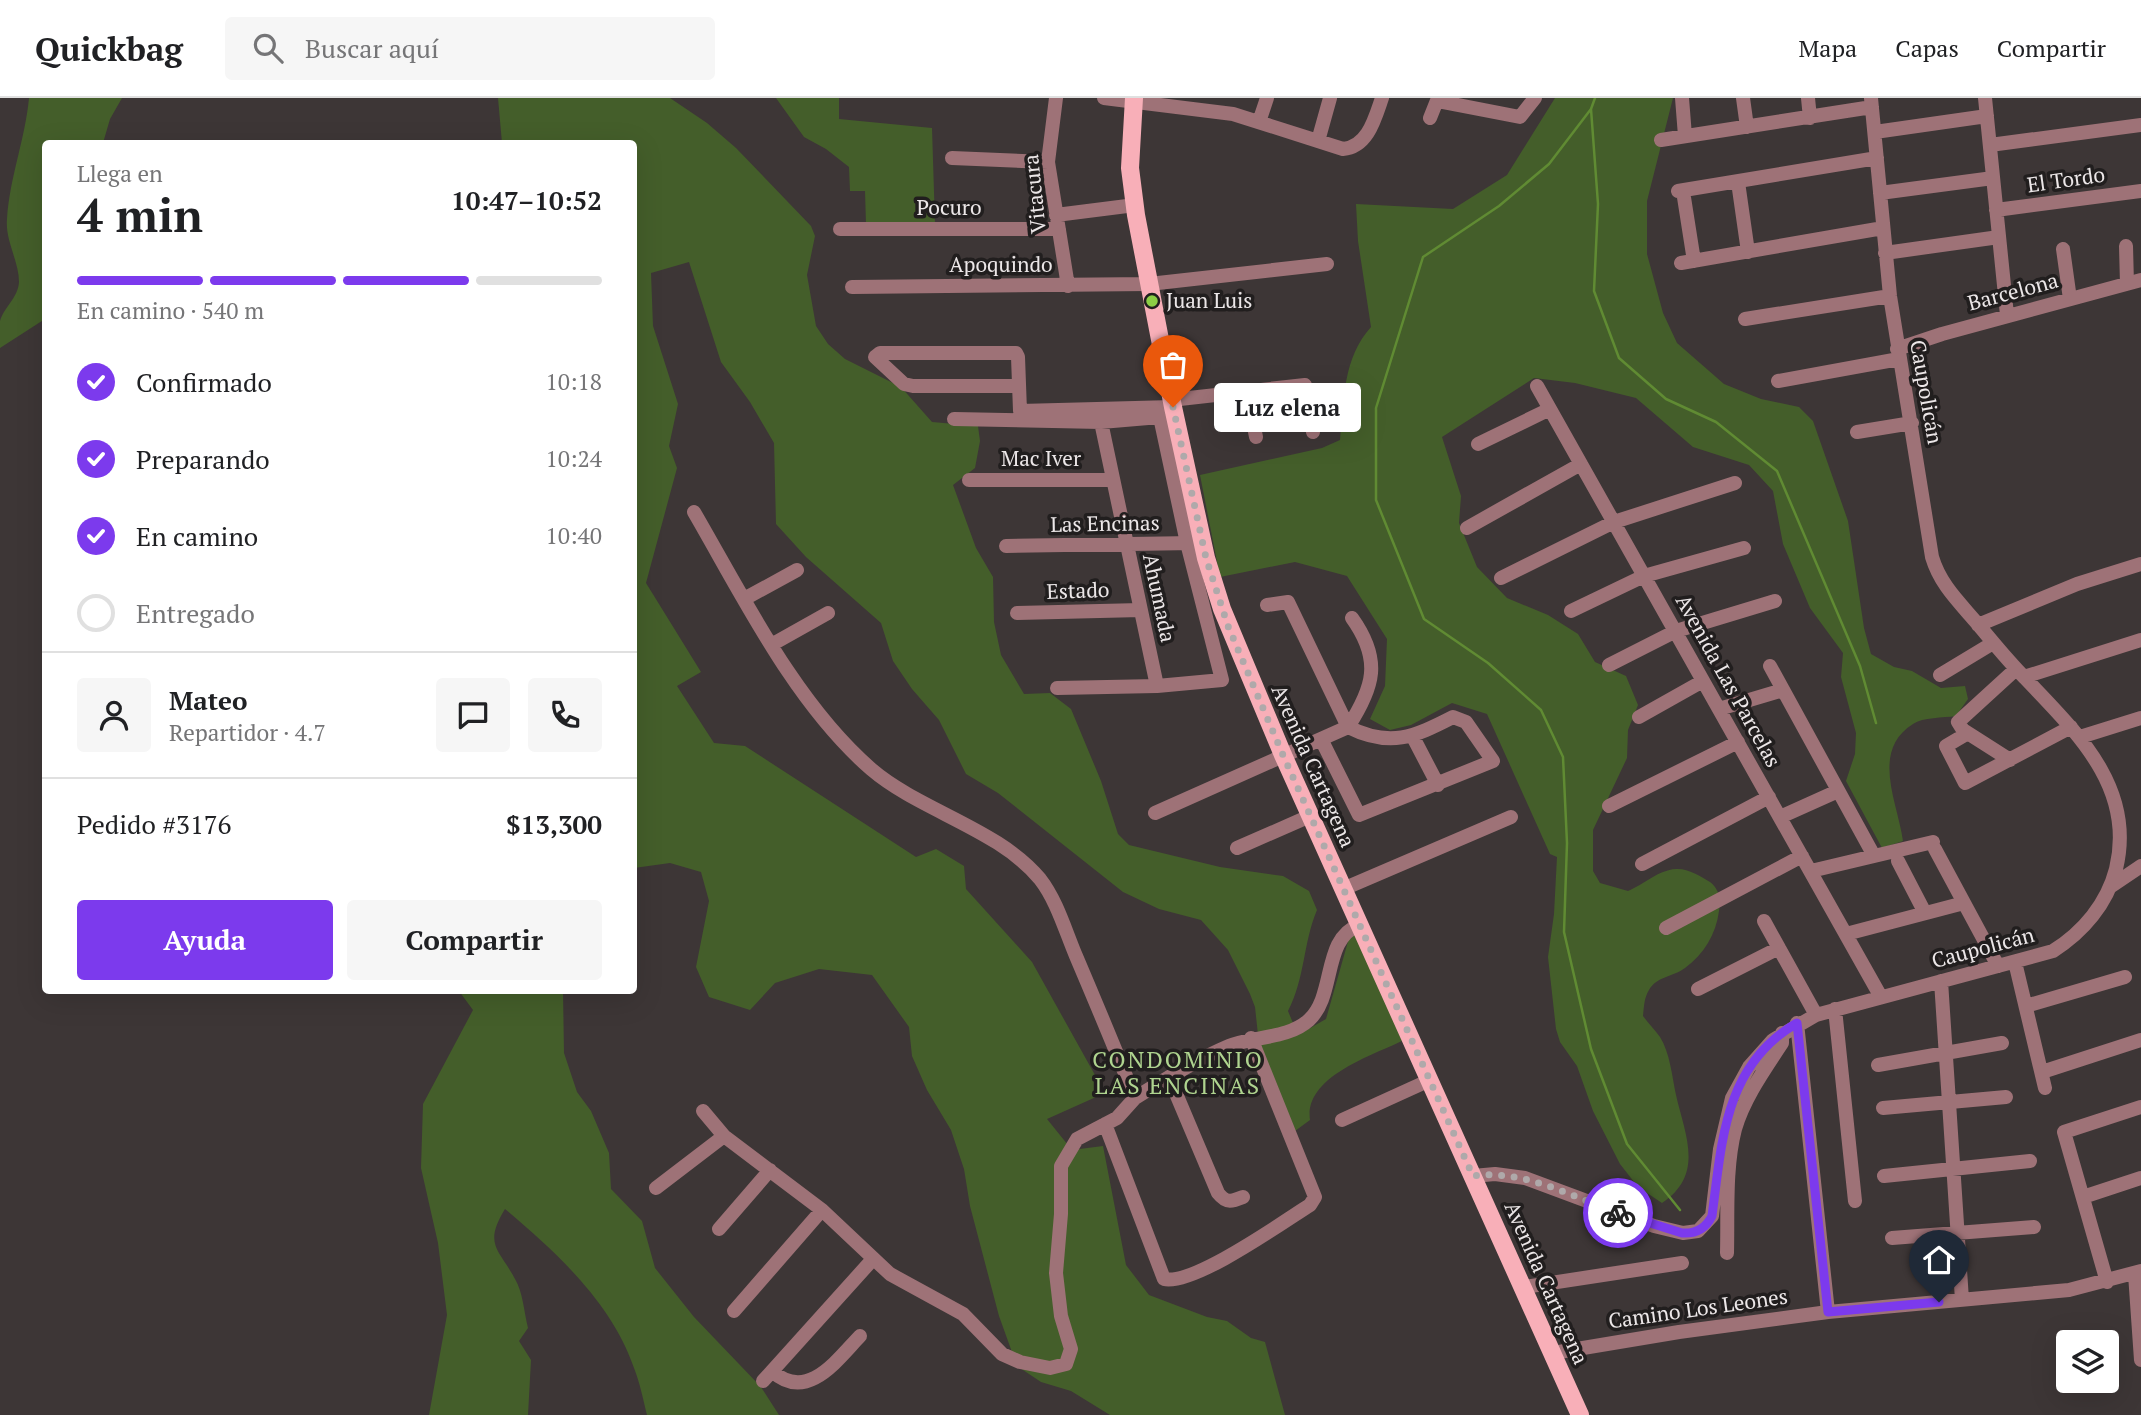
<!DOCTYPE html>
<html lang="es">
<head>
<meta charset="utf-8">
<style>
	:root { --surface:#fff; --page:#f6f6f6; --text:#202124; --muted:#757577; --line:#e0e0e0; --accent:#7c3aed }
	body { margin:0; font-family:"PT Serif",serif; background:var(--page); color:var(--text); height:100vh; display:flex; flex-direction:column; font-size:26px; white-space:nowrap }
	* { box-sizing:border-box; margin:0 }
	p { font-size:23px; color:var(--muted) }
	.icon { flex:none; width:38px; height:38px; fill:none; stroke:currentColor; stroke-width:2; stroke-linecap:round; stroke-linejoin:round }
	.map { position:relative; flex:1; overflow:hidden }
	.drawer { position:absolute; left:42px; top:42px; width:595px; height:854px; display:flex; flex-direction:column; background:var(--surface); border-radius:7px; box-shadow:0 7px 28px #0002 }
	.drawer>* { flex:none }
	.tools { position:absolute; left:2056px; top:1232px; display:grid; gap:14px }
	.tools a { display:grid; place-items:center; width:63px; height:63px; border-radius:7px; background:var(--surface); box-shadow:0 7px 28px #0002; font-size:35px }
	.pin { position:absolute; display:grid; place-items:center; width:60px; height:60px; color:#fff; margin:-72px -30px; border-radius:50% 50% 50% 0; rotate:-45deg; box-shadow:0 0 7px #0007 }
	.pin .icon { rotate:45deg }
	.courier { position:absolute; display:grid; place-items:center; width:70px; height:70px; margin:-35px; border:5px solid #7c3aed; border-radius:50%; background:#fff; color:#222; box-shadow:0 2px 9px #0007 }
	.bubble { position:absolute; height:49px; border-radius:7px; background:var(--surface); box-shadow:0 7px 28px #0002; font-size:23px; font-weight:700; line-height:49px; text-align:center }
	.summary em { font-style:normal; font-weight:700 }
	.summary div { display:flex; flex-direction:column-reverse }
	.summary { display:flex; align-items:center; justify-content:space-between; height:119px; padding:0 35px }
	h1 { font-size:46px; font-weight:700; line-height:52px }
	.bar { display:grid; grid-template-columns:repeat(4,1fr); gap:10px 7px; align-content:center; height:84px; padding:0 35px }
	.bar i { height:9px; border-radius:5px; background:var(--line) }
	.bar .selected { background:var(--accent) }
	.bar p { grid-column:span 4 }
	.line { display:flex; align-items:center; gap:18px; padding:0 35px; border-top:2px solid var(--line) }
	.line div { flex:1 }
	.round { display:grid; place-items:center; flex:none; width:74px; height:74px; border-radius:7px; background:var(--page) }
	ol { padding:0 35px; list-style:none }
	li { display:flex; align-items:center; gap:21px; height:77px }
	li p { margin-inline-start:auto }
	li .icon { padding:7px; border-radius:50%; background:var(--accent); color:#fff; stroke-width:4 }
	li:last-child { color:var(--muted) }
	li i { width:38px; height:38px; border:4px solid var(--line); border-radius:50% }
	.button { display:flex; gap:14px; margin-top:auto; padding:14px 35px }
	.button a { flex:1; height:80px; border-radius:7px; background:var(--accent); color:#fff; font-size:28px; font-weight:700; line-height:80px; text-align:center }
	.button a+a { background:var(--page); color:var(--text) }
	header { display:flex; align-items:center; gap:42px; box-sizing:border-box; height:98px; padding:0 35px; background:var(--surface); border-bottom:2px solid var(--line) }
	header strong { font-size:33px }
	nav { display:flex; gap:38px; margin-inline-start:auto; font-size:24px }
	.search { width:490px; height:63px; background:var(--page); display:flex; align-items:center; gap:18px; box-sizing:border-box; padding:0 24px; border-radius:7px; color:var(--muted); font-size:26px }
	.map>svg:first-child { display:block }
	.green { fill:#445e2a }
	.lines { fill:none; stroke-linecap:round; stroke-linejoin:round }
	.stream { stroke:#608b33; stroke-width:2.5 }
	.minor { stroke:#9e7277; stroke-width:14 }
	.major { stroke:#f8afb8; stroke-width:18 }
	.done { stroke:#afa9aa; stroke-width:7; stroke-dasharray:0 12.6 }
	.route { stroke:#7c3aed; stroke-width:9 }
	.poi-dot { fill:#8cce45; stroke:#211e1e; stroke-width:2.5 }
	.labels { text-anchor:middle; stroke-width:7; stroke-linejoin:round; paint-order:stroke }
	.street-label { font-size:21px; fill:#ece7e8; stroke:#211e1e }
	.poi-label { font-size:21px; fill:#ece7e8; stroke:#211e1e; text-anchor:start }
	.neighbourhood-label { font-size:23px; letter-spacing:2px; fill:#afd48f; stroke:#211e1e }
</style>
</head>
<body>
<header>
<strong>Quickbag</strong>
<div class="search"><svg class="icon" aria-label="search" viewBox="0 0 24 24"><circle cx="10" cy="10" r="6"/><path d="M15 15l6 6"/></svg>Buscar aquí</div>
<nav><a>Mapa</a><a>Capas</a><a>Compartir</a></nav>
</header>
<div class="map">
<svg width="2141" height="1317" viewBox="0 0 2141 1317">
	<rect width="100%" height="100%" fill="#3d3636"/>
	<path class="green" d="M 29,0 L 122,0 L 110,21 L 103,45 L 46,46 L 45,221 L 0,250 C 0,242 0,231 0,223 C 4,209 18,200 19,184 C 19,163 5,143 7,121 C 10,78 25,42 29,0 Z
		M 498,0 L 670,0 L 707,25 L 736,50 L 811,128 L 815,138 L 807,177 L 816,228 L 828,246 L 845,261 L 901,289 L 932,324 L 978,328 L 980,343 L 975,370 L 953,387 L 976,450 L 993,479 L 994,524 L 1001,557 L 1024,596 L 1050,595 L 1071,611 L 1101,683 L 1118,736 L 1129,747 L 1220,769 L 1283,778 L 1309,793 L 1317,812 C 1303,845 1305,881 1288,913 L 1298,937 L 1326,921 L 1349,840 L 1357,836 L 1402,943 C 1371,958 1304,979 1310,1022 L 1295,1033 L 1259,946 L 1255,909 L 1250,896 L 1228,852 L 1201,822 L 1159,811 L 1123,794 L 998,695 L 966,676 L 939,622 L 912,591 L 893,563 L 881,525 L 806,459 L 776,426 L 774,345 L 750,304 L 721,264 L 689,164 L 651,175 L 653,228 L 678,306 L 669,348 L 677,370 L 646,485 L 701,574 L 677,588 L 714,645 L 745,648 L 916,759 L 936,751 L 964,768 L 966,791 L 1032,864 L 1105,995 L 1047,1021 L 1072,1052 L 1103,1048 L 1126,1167 L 1149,1197 L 1207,1219 L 1227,1223 L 1251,1240 L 1265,1244 L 1285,1317 L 1110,1317 L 1071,1293 L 1041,1284 L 1017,1268 L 999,1218 L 970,1108 L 964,1071 L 951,1032 L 927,992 L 912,958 L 909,929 L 872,877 L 819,871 L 775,885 L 750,912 L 709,899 L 696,869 L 709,803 L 701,774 L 670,765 L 634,770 L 634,46 L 502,45 Z
		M 776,0 L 839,0 L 839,21 L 932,30 L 935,126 L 866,126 L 865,93 L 850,93 L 849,69 L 826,51 L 804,39 Z
		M 1555,0 L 1673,0 L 1647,103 L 1647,156 L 1663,215 L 1677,245 L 1724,286 L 1761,301 L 1799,309 L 1813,323 L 1848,423 L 1864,530 L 1871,556 L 1894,569 L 1912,573 L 1941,590 L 1965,588 L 1968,601 L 1956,618 C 1943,620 1923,619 1913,626 C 1870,653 1898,705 1903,743 L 1882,750 L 1846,683 L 1855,656 L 1856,635 L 1841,579 L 1843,555 L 1810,510 L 1783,446 L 1773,393 L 1749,367 L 1693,349 L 1636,300 L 1575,285 L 1534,280 L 1442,339 L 1461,398 L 1459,425 L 1477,469 L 1507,500 L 1548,517 L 1578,536 L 1595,564 L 1626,578 L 1638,607 L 1628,632 L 1627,660 L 1593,732 L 1593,773 L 1600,785 L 1628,793 C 1643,787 1658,772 1676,771 C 1687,770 1701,778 1710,784 C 1719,791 1721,801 1719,813 C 1716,836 1704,856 1685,870 C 1673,879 1657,878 1649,892 C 1644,900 1644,909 1643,918 C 1648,925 1655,932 1660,939 C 1670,955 1672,978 1676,997 C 1685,1037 1705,1076 1662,1105 L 1638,1089 L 1620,1066 L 1593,1013 L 1577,968 L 1560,944 L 1556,931 L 1548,859 L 1554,816 L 1557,759 L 1550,756 L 1487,616 L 1452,605 L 1411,627 L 1390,632 L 1370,621 L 1385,588 L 1387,541 L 1347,478 L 1295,464 L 1220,479 L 1200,377 L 1322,350 L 1340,342 C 1344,301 1343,260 1371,229 L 1358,143 L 1356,106 L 1453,111 L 1507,77 Z
		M 459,893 L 563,893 L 564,955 L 577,994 L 591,1013 L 609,1055 L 611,1091 L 642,1123 L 655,1170 L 694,1219 L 761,1289 L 779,1317 L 647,1317 C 643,1301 640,1285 634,1270 C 612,1205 556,1154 505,1111 C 483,1147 499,1151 515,1181 C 523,1194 524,1214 528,1230 L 519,1243 L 531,1262 L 528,1317 L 429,1317 L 447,1217 L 438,1145 L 421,1070 L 423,1006 L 473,912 Z"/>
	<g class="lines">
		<path class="stream" d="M 1595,0 L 1591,11 L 1549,66 L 1499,108 L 1423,159 L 1376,310 L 1376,402 L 1424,521 L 1488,565 L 1541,612 L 1563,659 L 1567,745 L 1564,834 L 1591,951 L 1627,1046 L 1680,1112
			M 1591,11 L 1598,106 L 1594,193 L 1619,260 L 1666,301 L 1716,324 L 1777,373 L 1860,568 L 1876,625"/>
		<path class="minor" d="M 1056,0 L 1048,64 L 1068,188
			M 1104,0 L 1233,16 L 1343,51 C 1368,49 1375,20 1382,0
			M 1682,0 L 1685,38
			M 1743,0 L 1747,29
			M 1808,0 L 1810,20
			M 1985,0 L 2007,217
			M 1437,3 L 1520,19 L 1535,0
			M 1430,20 L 1438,0
			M 1259,24 L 1267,0
			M 1875,34 L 1987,18
			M 1661,42 L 1872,9
			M 1318,43 L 1330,0
			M 1990,47 L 2141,27
			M 952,60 L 1048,64
			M 1738,84 L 1748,154
			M 1678,93 L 1877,60
			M 1683,93 L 1694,163
			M 1880,95 L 1993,80
			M 1996,112 L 2141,93
			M 1056,117 L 1135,107
			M 840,131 L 1059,131
			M 2126,148 L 2127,186
			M 2063,151 L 2070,201
			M 1885,155 L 1999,139
			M 1681,165 L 1883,130
			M 852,189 L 1149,186 L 1327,166
			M 1745,221 L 1890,198
			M 1897,251 L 1942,236 L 2141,182
			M 1778,283 L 1899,261
			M 1019,288 L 913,288 L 904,286 L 875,259 L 880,255 L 1016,255 L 1018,259 L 1020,313 L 1173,309
			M 1537,288 L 1881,899
			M 1247,294 L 1256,339
			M 1171,302 L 1305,287 L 1313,334
			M 954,321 L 1101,324 L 1160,319 L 1187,445 L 1222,582 L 1157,588
			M 1857,334 L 1912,325
			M 1478,346 L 1550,311
			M 969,382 L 1113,382
			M 694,414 C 744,500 795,605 871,671 C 920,713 999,731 1040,781 C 1057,803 1065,832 1076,858 C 1096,905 1116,953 1135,1000 C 1165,981 1196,962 1229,948 C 1254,938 1288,941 1309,922 C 1336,897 1322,841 1359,827
			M 1467,430 L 1581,366
			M 1006,448 L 1194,445
			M 1501,480 L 1614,424 L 1735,385
			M 744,501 L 797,472
			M 1267,507 L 1288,504 L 1348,629
			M 1571,513 L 1644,478 L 1744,450
			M 1017,515 L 1141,512
			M 1978,527 L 2077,486 L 2141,466
			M 771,547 L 828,515
			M 1609,567 L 1676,533 L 1775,503
			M 1770,568 L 1873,756
			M 1940,577 L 1993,545
			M 2024,579 L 2141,542
			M 1057,590 L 1157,588 L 1101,324
			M 1719,611 L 1783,592
			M 1639,619 L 1703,583
			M 1348,629 C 1374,589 1382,562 1352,520
			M 1968,635 L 1946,648 L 1965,685 L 2071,629
			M 1413,639 L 1438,687
			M 2080,639 L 2141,620
			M 2010,662 L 1963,632 L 1958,624 L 2016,571
			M 1609,708 L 1738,644
			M 1155,715 L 1348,629 C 1390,650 1414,639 1453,619 L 1466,624 L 1493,663 L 1359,717 L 1321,641
			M 1780,719 L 1838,693
			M 1237,750 L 1310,718
			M 1935,751 L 1998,868
			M 1898,763 L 1925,815
			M 1642,766 L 1769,699
			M 1811,773 L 1933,744
			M 2110,789 L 2141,768
			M 1343,791 L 1511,719
			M 1764,823 L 1816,917
			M 1666,830 L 1802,758
			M 1846,836 L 1964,805
			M 2015,864 L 2045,990
			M 1941,883 L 1962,1202
			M 1698,891 L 1779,850
			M 2026,908 L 2125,879
			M 1835,911 L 1855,1103
			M 1797,925 L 1828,1214
			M 1878,967 L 2002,945
			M 2042,974 L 2141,942
			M 1169,979 L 1218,1095 C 1226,1105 1231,1104 1243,1099
			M 1883,1010 L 2006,999
			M 703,1013 L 724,1038 L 822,1112 L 890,1176 L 963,1216 L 1002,1256 L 1020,1264 L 1050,1270 L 1066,1266 L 1071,1251 L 1061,1218 L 1056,1175 L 1061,1116 L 1061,1068 L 1077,1041 L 1117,1020 L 1135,1000
			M 1342,1022 L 1430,982
			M 1105,1026 L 1164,1181 C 1193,1188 1283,1124 1310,1107 L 1315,1099 L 1251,940
			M 1473,1078 L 1495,1076 L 1525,1080 L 1654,1128 L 1683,1135 L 1698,1133 L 1712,1118 L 1720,1051 L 1732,1000 L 1749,969 L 1773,942 L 1816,917 L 2053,853 C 2083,834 2107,806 2116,771 C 2136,689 2076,634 2025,580 C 2007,562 1992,543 1976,524 C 1958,503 1940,486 1932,459 L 1890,198 L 1871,0
			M 1884,1078 L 2030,1063
			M 656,1090 L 724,1038
			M 2083,1099 L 2141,1080
			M 719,1131 L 770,1072
			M 1892,1140 L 2034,1129
			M 1727,1155 C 1728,1115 1725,1070 1735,1031 C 1744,1000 1765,971 1782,945 L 1782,935
			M 2135,1176 L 2141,1262
			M 2107,1184 L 2064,1034 L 2141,1009
			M 1524,1189 L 1682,1165
			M 734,1213 L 822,1112
			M 1553,1255 L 1679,1234 L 1828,1214 L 2069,1192 L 2141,1173
			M 772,1273 C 807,1305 837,1262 860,1238
			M 763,1283 L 873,1161"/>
		<path class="major" d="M 1134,0 L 1130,70 L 1136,117 L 1173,309 L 1206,460 L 1222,511 L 1283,657 L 1580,1317"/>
	</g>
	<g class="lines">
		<path class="done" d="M 1173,309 L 1206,460 L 1228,528 L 1283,657 L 1473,1078 C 1524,1071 1570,1098 1618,1115"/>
		<path class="route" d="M 1618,1115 L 1682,1135 C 1696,1136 1706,1130 1712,1118 C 1722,1044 1724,967 1797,925 L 1828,1214 L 1939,1204"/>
	</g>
	<circle class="poi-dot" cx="1152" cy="203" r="7"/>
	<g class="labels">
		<g class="street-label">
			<text transform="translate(2066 82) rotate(-8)" y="7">El Tordo</text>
			<text transform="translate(1035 96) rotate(-96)" y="7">Vitacura</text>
			<text x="949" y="117">Pocuro</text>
			<text x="1001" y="174">Apoquindo</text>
			<text transform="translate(2013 194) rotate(-15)" y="7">Barcelona</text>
			<text transform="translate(1926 294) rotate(80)" y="7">Caupolicán</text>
			<text x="1041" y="368">Mac Iver</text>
			<text transform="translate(1105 426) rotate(-1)" y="7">Las Encinas</text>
			<text transform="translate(1078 493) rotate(-2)" y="7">Estado</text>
			<text transform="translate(1159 500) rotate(78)" y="7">Ahumada</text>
			<text transform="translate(1728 583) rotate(61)" y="7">Avenida Las Parcelas</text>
			<text transform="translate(1313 668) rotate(66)" y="7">Avenida Cartagena</text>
			<text transform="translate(1983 850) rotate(-15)" y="7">Caupolicán</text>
			<text transform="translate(1546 1185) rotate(66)" y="7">Avenida Cartagena</text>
			<text transform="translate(1698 1211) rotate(-8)" y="7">Camino Los Leones</text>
		</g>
		<g class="poi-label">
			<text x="1166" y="210">Juan Luis</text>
		</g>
		<g class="neighbourhood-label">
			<text x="1178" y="970">CONDOMINIO<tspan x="1178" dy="26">LAS ENCINAS</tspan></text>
		</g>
	</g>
</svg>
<div class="tools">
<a><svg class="icon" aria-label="layers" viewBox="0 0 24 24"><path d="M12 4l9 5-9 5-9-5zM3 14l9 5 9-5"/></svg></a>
</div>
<div class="pin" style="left:1173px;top:309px;background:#ea580c"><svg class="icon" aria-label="bag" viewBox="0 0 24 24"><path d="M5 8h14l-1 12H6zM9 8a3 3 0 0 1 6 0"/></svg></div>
<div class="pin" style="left:1939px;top:1204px;background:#1f2937"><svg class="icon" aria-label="home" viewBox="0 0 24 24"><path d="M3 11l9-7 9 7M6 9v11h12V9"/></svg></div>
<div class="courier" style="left:1618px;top:1115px"><svg class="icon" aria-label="bike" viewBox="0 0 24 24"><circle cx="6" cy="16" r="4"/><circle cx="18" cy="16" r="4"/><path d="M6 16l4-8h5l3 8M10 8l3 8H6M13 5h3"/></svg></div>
<div class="bubble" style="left:1214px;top:285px;width:147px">Luz elena</div>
<section class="drawer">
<div class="summary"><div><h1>4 min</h1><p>Llega en</p></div><em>10:47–10:52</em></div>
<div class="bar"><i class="selected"></i><i class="selected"></i><i class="selected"></i><i></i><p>En camino · 540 m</p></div>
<ol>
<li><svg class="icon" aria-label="check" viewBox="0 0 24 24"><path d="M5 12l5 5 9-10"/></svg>Confirmado<p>10:18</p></li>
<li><svg class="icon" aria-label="check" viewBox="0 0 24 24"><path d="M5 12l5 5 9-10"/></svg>Preparando<p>10:24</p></li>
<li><svg class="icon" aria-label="check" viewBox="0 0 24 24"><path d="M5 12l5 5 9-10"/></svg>En camino<p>10:40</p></li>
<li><i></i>Entregado</li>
</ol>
<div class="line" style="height:126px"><a class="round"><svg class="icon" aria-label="person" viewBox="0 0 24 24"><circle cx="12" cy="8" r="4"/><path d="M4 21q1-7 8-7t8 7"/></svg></a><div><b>Mateo</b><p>Repartidor · 4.7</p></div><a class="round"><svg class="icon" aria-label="chat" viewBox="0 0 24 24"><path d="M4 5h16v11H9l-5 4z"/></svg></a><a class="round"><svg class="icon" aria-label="phone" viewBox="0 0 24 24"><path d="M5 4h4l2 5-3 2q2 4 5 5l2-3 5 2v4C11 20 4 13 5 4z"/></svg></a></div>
<div class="line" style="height:91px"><div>Pedido #3176</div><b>$13,300</b></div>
<div class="button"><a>Ayuda</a><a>Compartir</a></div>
</section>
</div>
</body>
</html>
